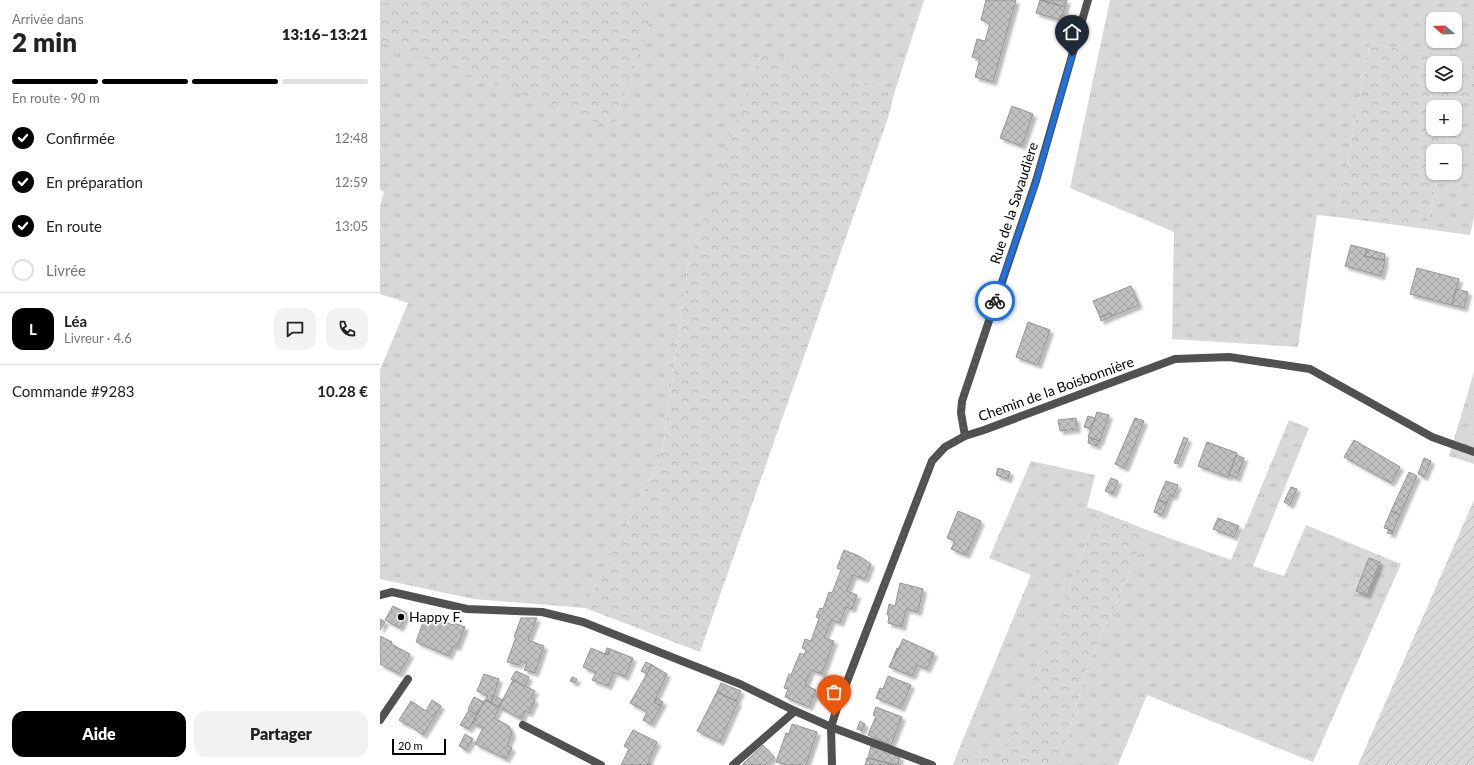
<!DOCTYPE html>
<html lang="fr">
<head>
<meta charset="utf-8">
<style>
	:root { --surface:#fff; --page:#f2f2f2; --text:#222; --muted:#767676; --line:#e0e0e0; --accent:#000 }
	body { margin:0; font-family:Lato,sans-serif; background:var(--page); color:var(--text); height:100vh; display:flex; flex-direction:column; font-size:15px; white-space:nowrap }
	* { box-sizing:border-box; margin:0 }
	p { font-size:13px; color:var(--muted) }
	.icon { flex:none; width:22px; height:22px; fill:none; stroke:currentColor; stroke-width:2; stroke-linecap:round; stroke-linejoin:round }
	.map { position:relative; flex:1; overflow:hidden }
	.sheet { display:flex; flex-direction:column; background:var(--surface); width:380px }
	.sheet>* { flex:none }
	.needle { width:26px; rotate:289deg }
	.fabs { position:absolute; left:1046px; top:12px; display:grid; gap:8px }
	.fabs a { display:grid; place-items:center; width:36px; height:36px; border-radius:8px; background:var(--surface); box-shadow:0 1px 3px #0004; font-size:20px }
	.scale { position:absolute; left:12px; bottom:10px; width:54px; box-sizing:border-box; padding-left:4px; border:2px solid #000; border-top:0; font-size:11px; line-height:14px; white-space:nowrap; color:#000; -webkit-text-stroke:3px #fff; paint-order:stroke }
	.pin { position:absolute; display:grid; place-items:center; width:34px; height:34px; color:#fff; margin:-41px -17px; border-radius:50% 50% 50% 0; rotate:-45deg; box-shadow:0 0 4px #0007 }
	.pin .icon { rotate:45deg }
	.courier { position:absolute; display:grid; place-items:center; width:40px; height:40px; margin:-20px; border:3px solid #1a73e8; border-radius:50%; background:#fff; color:#222; box-shadow:0 1px 5px #0007 }
	.head em { font-style:normal; font-weight:800 }
	.head div { display:flex; flex-direction:column-reverse }
	.head { display:flex; align-items:center; justify-content:space-between; height:68px; padding:0 12px }
	h1 { font-size:26px; font-weight:800; line-height:30px }
	.bar { display:grid; grid-template-columns:repeat(4,1fr); gap:6px 4px; align-content:center; height:48px; padding:0 12px }
	.bar i { height:5px; border-radius:3px; background:var(--line) }
	.bar .active { background:var(--accent) }
	.bar p { grid-column:span 4 }
	.line { display:flex; align-items:center; gap:10px; padding:0 12px; border-top:1px solid var(--line) }
	.line div { flex:1 }
	.round { display:grid; place-items:center; flex:none; width:42px; height:42px; border-radius:12px; background:var(--page) }
	ol { padding:0 12px; list-style:none }
	li { display:flex; align-items:center; gap:12px; height:44px }
	li p { margin-inline-start:auto }
	li .icon { padding:4px; border-radius:50%; background:var(--accent); color:#fff; stroke-width:4 }
	li:last-child { color:var(--muted) }
	li i { width:22px; height:22px; border:2px solid var(--line); border-radius:50% }
	.action { display:flex; gap:8px; margin-top:auto; padding:8px 12px }
	.action a { flex:1; height:46px; border-radius:12px; background:var(--accent); color:#fff; font-size:16px; font-weight:800; line-height:46px; text-align:center }
	.action a+a { background:var(--page); color:var(--text) }
	main { display:flex; flex:1; min-height:0 }
	.map>svg:first-child { display:block }
	.grass { fill:url(#grass-tufts); fill-rule:evenodd }
	.forest { fill:url(#forest-crowns); fill-rule:evenodd }
	.garden { fill:url(#garden-furrows) }
	.building { fill:url(#building-cross-hatch); stroke:#959595; filter:url(#shadow) }
	.lines { fill:none; stroke-linecap:round; stroke-linejoin:round }
	.service { stroke:#515151; stroke-width:8 }
	.minor { stroke:#515151; stroke-width:8 }
	.done { stroke:#595959; stroke-width:4; stroke-dasharray:0 7.2 }
	.route { stroke:#1a73e8; stroke-width:5 }
	.poi-dot { fill:#000; stroke:#fff; stroke-width:1.5 }
	.labels { text-anchor:middle; stroke-width:3.5; stroke-linejoin:round; paint-order:stroke }
	.street-label { font-size:14px; fill:#000; stroke:#fff }
	.poi-label { font-size:14px; fill:#000; stroke:#fff; text-anchor:start }
</style>
</head>
<body>
<main>
<section class="sheet">
<div class="head"><div><h1>2 min</h1><p>Arrivée dans</p></div><em>13:16–13:21</em></div>
<div class="bar"><i class="active"></i><i class="active"></i><i class="active"></i><i></i><p>En route · 90 m</p></div>
<ol>
<li><svg class="icon" aria-label="check" viewBox="0 0 24 24"><path d="M5 12l5 5 9-10"/></svg>Confirmée<p>12:48</p></li>
<li><svg class="icon" aria-label="check" viewBox="0 0 24 24"><path d="M5 12l5 5 9-10"/></svg>En préparation<p>12:59</p></li>
<li><svg class="icon" aria-label="check" viewBox="0 0 24 24"><path d="M5 12l5 5 9-10"/></svg>En route<p>13:05</p></li>
<li><i></i>Livrée</li>
</ol>
<div class="line" style="height:72px"><b class="round" style="background:var(--accent);color:#fff">L</b><div><b>Léa</b><p>Livreur · 4.6</p></div><a class="round"><svg class="icon" aria-label="chat" viewBox="0 0 24 24"><path d="M4 5h16v11H9l-5 4z"/></svg></a><a class="round"><svg class="icon" aria-label="phone" viewBox="0 0 24 24"><path d="M5 4h4l2 5-3 2q2 4 5 5l2-3 5 2v4C11 20 4 13 5 4z"/></svg></a></div>
<div class="line" style="height:52px"><div>Commande #9283</div><b>10.28 €</b></div>
<div class="action"><a>Aide</a><a>Partager</a></div>
</section>
<div class="map">
<svg width="1094" height="765" viewBox="0 0 1094 765">
	<defs>
		<pattern id="grass-tufts" width="24" height="20" patternUnits="userSpaceOnUse"><rect width="24" height="20" fill="#d8d8d8"/><path d="M3 7l-1-3M5 7V3M7 7l1-3M15 17l-1-3M17 17v-4M19 17l1-3" fill="none" stroke="#b8b8b8"/></pattern>
		<pattern id="forest-crowns" width="20" height="18" patternUnits="userSpaceOnUse"><rect width="20" height="18" fill="#d8d8d8"/><path d="M2 6a3 3 0 1 1 6 0M12 15a3 3 0 1 1 6 0" fill="none" stroke="#b8b8b8"/></pattern>
		<pattern id="garden-furrows" width="10" height="10" patternUnits="userSpaceOnUse"><rect width="10" height="10" fill="#d8d8d8"/><path d="M-1 1l2-2M0 10L10 0M9 11l2-2" fill="none" stroke="#b8b8b8"/></pattern>
		<pattern id="building-cross-hatch" width="8" height="8" patternUnits="userSpaceOnUse"><rect width="8" height="8" fill="#c0c0c0"/><path d="M0 0l8 8M0 8l8-8" fill="none" stroke="#a3a3a3"/></pattern>
		<filter id="shadow"><feDropShadow dx="3.5" dy="3.5" stdDeviation="1" flood-color="#0004"/></filter>
	</defs>
	<rect width="100%" height="100%" fill="#fff"/>
	<path class="grass" d="M 0,0 L 544,0 L 514,94 L 382,52 L 309,259 L 282,455 L 205,608 L 93,599 L 0,579 L 0,370 L 28,303 L 0,294 L 0,206 L 4,192 L 0,190 Z
		M 730,0 L 1094,0 L 1094,64 L 990,43 L 957,217 L 937,215 L 918,347 L 792,339 L 794,232 L 690,188 ZM 1053,19 L 1075,19 L 1075,41 L 1053,41 Z
		M 1077,96 L 1094,99 L 1094,218 L 1090,235 L 1046,229 L 1059,173 L 1075,173 L 1075,151 L 1064,151 L 1069,129 L 1075,129 L 1074,107 Z
		M 1094,372 L 1094,464 L 1069,456 Z
		M 909,420 L 929,428 L 873,566 L 904,576 L 926,525 L 1021,564 L 933,762 L 767,695 L 738,765 L 679,765 L 708,666 L 767,530 L 851,560 Z
		M 651,461 L 715,475 L 707,507 L 719,511 L 620,764 L 579,749 L 651,575 L 609,558 Z"/>
	<path class="forest" d="M 8,0 L 261,0 L 275,5 L 233,128 L 0,42 L 0,7 Z
		M 990,43 L 1094,64 L 1094,99 L 1077,96 L 1074,107 L 1053,107 L 1053,129 L 1069,129 L 1064,151 L 1053,151 L 1053,173 L 1059,173 L 1046,229 L 957,217 ZM 1053,63 L 1075,63 L 1075,85 L 1053,85 Z
		M 381,51 L 514,94 L 509,115 L 320,652 L 205,608 L 282,455 L 309,259 Z
		M 719,511 L 767,530 L 708,666 L 679,765 L 573,765 L 579,749 L 620,763 Z"/>
	<path class="garden" d="M 1094,500 L 1094,765 L 978,765 Z"/>
	<path class="building" d="M 606,0 L 636,0 L 613,82 L 595,77 L 600,59 L 592,57 L 597,39 L 605,41 L 610,23 L 601,20 Z
		M 660,0 L 685,7 L 681,20 L 656,13 Z
		M 660,0 L 687,0 L 685,7 Z
		M 632,106 L 653,114 L 642,146 L 620,138 Z
		M 971,245 L 987,249 L 985,256 L 1005,261 L 1001,276 L 965,266 Z
		M 987,249 L 1005,254 L 1004,260 L 985,256 Z
		M 1037,268 L 1079,279 L 1072,305 L 1030,294 Z
		M 751,286 L 759,305 L 732,316 L 731,313 L 720,317 L 713,301 Z
		M 1076,289 L 1088,292 L 1084,308 L 1072,305 Z
		M 731,313 L 732,316 L 721,321 L 720,317 Z
		M 648,322 L 670,330 L 658,365 L 636,357 Z
		M 717,412 L 729,415 L 720,441 L 708,437 Z
		M 708,416 L 715,418 L 711,429 L 704,427 Z
		M 696,418 L 697,429 L 680,431 L 678,420 Z
		M 755,418 L 764,421 L 745,468 L 735,464 Z
		M 709,437 L 719,441 L 717,446 L 708,443 Z
		M 804,437 L 808,439 L 798,464 L 794,463 Z
		M 974,440 L 1020,467 L 1011,483 L 964,457 Z
		M 827,442 L 857,453 L 848,477 L 818,466 Z
		M 856,455 L 864,458 L 857,478 L 849,475 Z
		M 1044,458 L 1051,461 L 1044,477 L 1038,474 Z
		M 618,468 L 630,472 L 628,479 L 616,475 Z
		M 1029,472 L 1037,476 L 1020,515 L 1011,511 Z
		M 731,478 L 738,481 L 733,494 L 725,491 Z
		M 786,481 L 798,485 L 793,497 L 790,495 L 787,503 L 778,500 Z
		M 911,487 L 917,489 L 910,505 L 904,502 Z
		M 778,500 L 787,503 L 782,515 L 774,512 Z
		M 578,511 L 601,521 L 586,555 L 571,549 L 575,541 L 567,538 Z
		M 1011,511 L 1020,515 L 1013,531 L 1004,528 Z
		M 838,518 L 859,526 L 854,537 L 833,529 Z
		M 1009,530 L 1013,531 L 1012,534 L 1007,533 Z
		M 464,550 L 479,556 L 491,564 L 485,579 L 473,575 L 467,591 L 477,595 L 472,609 L 466,607 L 460,623 L 452,620 L 444,638 L 454,641 L 442,674 L 431,670 L 425,685 L 436,690 L 429,707 L 405,697 L 408,689 L 404,688 L 409,674 L 411,675 L 420,653 L 424,655 L 426,650 L 422,648 L 425,639 L 431,641 L 439,618 L 436,617 L 440,608 L 443,609 L 449,592 L 452,593 L 461,570 L 457,568 Z
		M 989,558 L 1000,562 L 987,595 L 976,591 Z
		M 520,583 L 543,589 L 538,612 L 526,609 L 522,627 L 508,623 L 509,615 L 507,615 L 509,604 L 515,606 Z
		M 13,606 L 27,613 L 20,628 L 5,620 Z
		M 57,616 L 66,620 L 65,622 L 73,625 L 74,623 L 85,627 L 77,647 L 73,646 L 69,656 L 36,642 L 45,617 L 55,622 Z
		M 141,618 L 157,618 L 148,640 L 164,646 L 155,673 L 144,670 L 147,663 L 141,661 L 139,665 L 127,662 L 136,637 L 134,637 Z
		M 0,619 L 5,622 L 0,630 Z
		M 0,636 L 12,642 L 11,644 L 30,654 L 19,674 L 0,664 Z
		M 523,639 L 554,653 L 547,669 L 537,665 L 532,676 L 509,667 L 513,658 L 514,658 Z
		M 211,648 L 228,655 L 230,649 L 253,658 L 245,677 L 234,672 L 228,686 L 212,680 L 216,673 L 203,667 Z
		M 227,648 L 230,649 L 228,655 L 225,654 Z
		M 517,648 L 519,649 L 514,658 L 513,658 Z
		M 266,662 L 272,665 L 267,674 L 261,671 Z
		M 272,665 L 287,674 L 274,702 L 281,706 L 271,724 L 263,720 L 267,712 L 250,703 Z
		M 136,671 L 149,677 L 145,686 L 131,679 Z
		M 104,674 L 119,679 L 111,703 L 105,700 L 108,696 L 97,691 Z
		M 508,676 L 531,685 L 521,708 L 496,698 L 500,688 L 503,689 Z
		M 192,677 L 197,679 L 195,683 L 190,681 Z
		M 133,680 L 155,691 L 151,698 L 155,700 L 149,713 L 145,711 L 141,719 L 119,707 Z
		M 341,683 L 361,691 L 356,701 L 337,692 Z
		M 337,692 L 358,702 L 340,742 L 317,731 Z
		M 113,695 L 123,700 L 119,707 L 111,703 Z
		M 94,697 L 104,702 L 97,715 L 88,709 Z
		M 276,698 L 283,702 L 281,706 L 274,702 Z
		M 52,700 L 61,706 L 43,735 L 28,724 L 27,725 L 19,720 L 31,701 L 46,711 Z
		M 105,700 L 119,707 L 114,718 L 129,726 L 132,734 L 127,746 L 132,748 L 126,759 L 95,744 L 103,728 L 92,723 Z
		M 496,707 L 522,717 L 511,745 L 488,735 L 496,716 L 493,715 Z
		M 89,710 L 97,715 L 89,729 L 80,725 Z
		M 480,721 L 485,724 L 482,731 L 477,729 Z
		M 412,724 L 437,732 L 426,765 L 408,765 L 396,762 L 406,733 L 409,734 Z
		M 253,730 L 277,742 L 268,762 L 271,764 L 270,765 L 241,765 L 249,749 L 244,746 Z
		M 85,734 L 93,739 L 86,750 L 79,746 Z
		M 383,745 L 394,757 L 385,765 L 362,765 Z
		M 491,746 L 520,757 L 518,765 L 488,758 Z
		M 487,758 L 488,758 L 514,765 L 485,765 Z"/>
	<g class="lines">
		<path class="service" d="M 0,595 L 12,592 L 87,609 L 162,612 L 203,622 L 360,684 L 415,711 L 451,727 L 552,765
			M 0,720 L 28,679
			M 143,725 L 221,765
			M 353,765 L 415,711"/>
		<path class="minor" d="M 585,436 L 581,413 L 582,401 L 656,181 L 708,0
			M 452,765 L 451,727 L 458,705 L 552,461 L 565,447 L 585,436 L 604,430 L 795,359 L 849,357 L 930,369 L 1052,437 L 1094,452"/>
	</g>
	<g class="lines">
		<path class="done" d="M 454,716 L 552,461 L 565,447 L 585,436 L 582,425 L 582,401 L 615,301"/>
		<path class="route" d="M 615,301 L 656,182 L 692,56"/>
	</g>
	<circle class="poi-dot" cx="21" cy="617" r="4"/>
	<g class="labels">
		<g class="street-label">
			<text transform="translate(634 203) rotate(-72)" y="5">Rue de la Savaudière</text>
			<text transform="translate(676 389) rotate(-20)" y="5">Chemin de la Boisbonnière</text>
		</g>
		<g class="poi-label">
			<text x="29" y="622">Happy F.</text>
		</g>
	</g>
</svg>
<div class="fabs">
<a><svg class="needle" viewBox="-14 -14 28 28"><path d="M0-13l5 13h-10z" fill="#e53935"/><path d="M0 13l5-13h-10z" fill="#767676"/></svg></a>
<a><svg class="icon" aria-label="layers" viewBox="0 0 24 24"><path d="M12 4l9 5-9 5-9-5zM3 14l9 5 9-5"/></svg></a>
<a>+</a>
<a>−</a>
</div>
<div class="scale">20 m</div>
<div class="pin" style="left:454px;top:716px;background:#ea580c"><svg class="icon" aria-label="bag" viewBox="0 0 24 24"><path d="M5 8h14l-1 12H6zM9 8a3 3 0 0 1 6 0"/></svg></div>
<div class="pin" style="left:692px;top:56px;background:#1f2937"><svg class="icon" aria-label="home" viewBox="0 0 24 24"><path d="M3 11l9-7 9 7M6 9v11h12V9"/></svg></div>
<div class="courier" style="left:615px;top:301px"><svg class="icon" aria-label="bike" viewBox="0 0 24 24"><circle cx="6" cy="16" r="4"/><circle cx="18" cy="16" r="4"/><path d="M6 16l4-8h5l3 8M10 8l3 8H6M13 5h3"/></svg></div>
</div>
</main>
</body>
</html>
